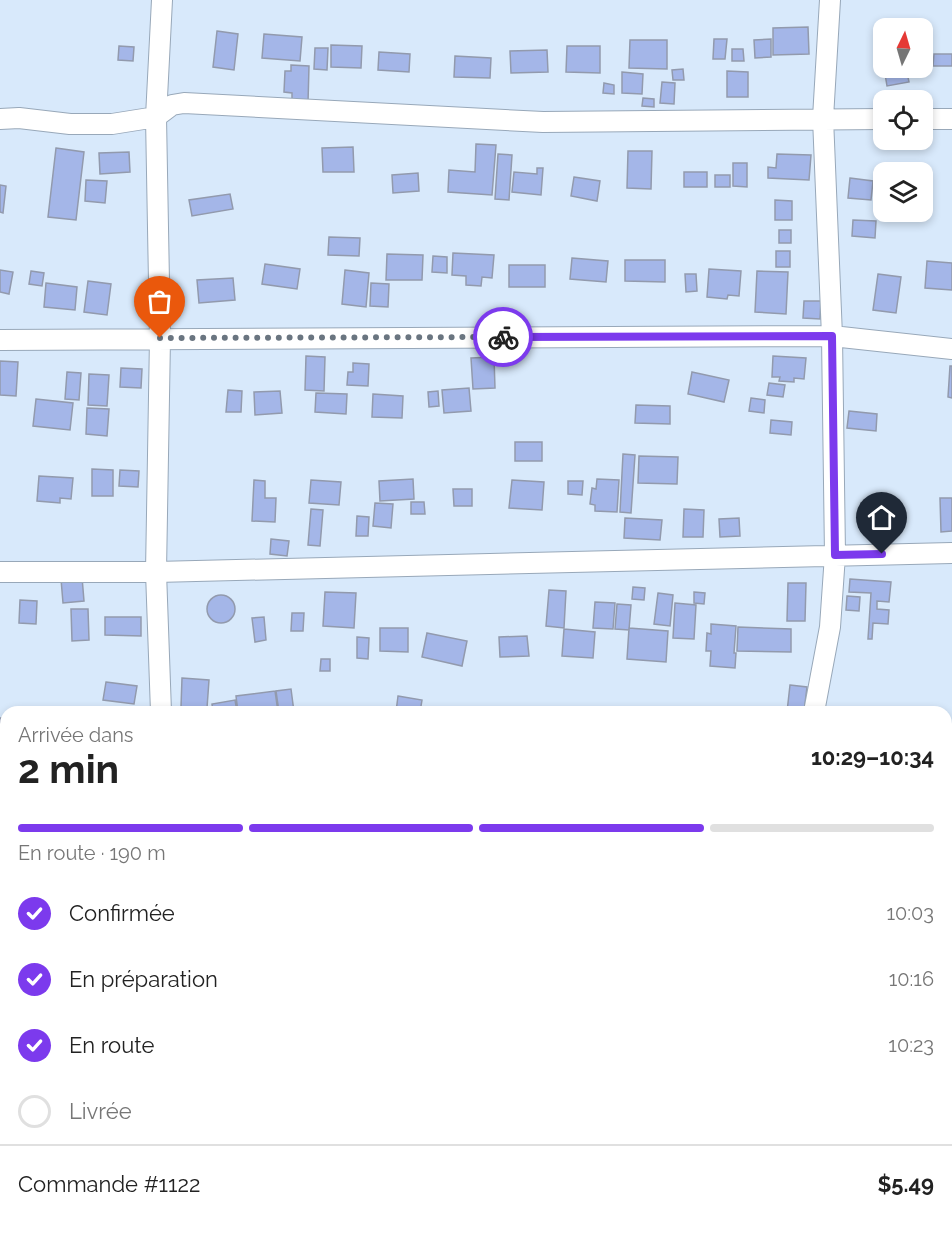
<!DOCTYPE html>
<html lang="fr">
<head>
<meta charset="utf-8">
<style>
	:root { --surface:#fff; --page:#f6f6f6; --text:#222; --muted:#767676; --line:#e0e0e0; --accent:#7c3aed }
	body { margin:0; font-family:Raleway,sans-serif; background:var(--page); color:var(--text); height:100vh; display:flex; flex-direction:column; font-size:22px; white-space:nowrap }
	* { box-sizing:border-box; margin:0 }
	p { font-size:20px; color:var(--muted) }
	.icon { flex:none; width:33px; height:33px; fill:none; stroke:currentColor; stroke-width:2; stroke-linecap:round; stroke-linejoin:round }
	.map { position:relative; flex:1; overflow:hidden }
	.panel { position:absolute; left:0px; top:706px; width:952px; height:530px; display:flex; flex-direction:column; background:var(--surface); border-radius:18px 18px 0 0; box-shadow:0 3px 9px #0003 }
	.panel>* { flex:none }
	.needle { width:39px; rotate:5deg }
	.buttons { position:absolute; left:873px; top:18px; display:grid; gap:12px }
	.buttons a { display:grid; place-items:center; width:60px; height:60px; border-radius:12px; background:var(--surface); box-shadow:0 3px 9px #0003; font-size:30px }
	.pin { position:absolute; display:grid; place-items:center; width:51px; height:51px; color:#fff; margin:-62px -26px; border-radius:50% 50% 50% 0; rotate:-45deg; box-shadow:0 0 6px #0007 }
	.pin .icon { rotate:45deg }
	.courier { position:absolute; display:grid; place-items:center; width:60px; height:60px; margin:-30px; border:4px solid #7c3aed; border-radius:50%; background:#fff; color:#222; box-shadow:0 2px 8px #0007 }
	.overview em { font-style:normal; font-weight:700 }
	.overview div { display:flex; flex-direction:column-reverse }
	.overview { display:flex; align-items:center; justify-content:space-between; height:102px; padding:0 18px }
	h1 { font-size:39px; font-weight:700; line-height:45px }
	.bar { display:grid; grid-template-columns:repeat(4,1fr); gap:9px 6px; align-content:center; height:72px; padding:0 18px }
	.bar i { height:8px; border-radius:4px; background:var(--line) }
	.bar .on { background:var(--accent) }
	.bar p { grid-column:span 4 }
	.line { display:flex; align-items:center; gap:15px; padding:0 18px; border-top:2px solid var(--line) }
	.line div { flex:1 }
	ol { padding:0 18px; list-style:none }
	li { display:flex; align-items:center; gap:18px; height:66px }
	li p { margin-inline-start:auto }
	li .icon { padding:6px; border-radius:50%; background:var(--accent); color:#fff; stroke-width:4 }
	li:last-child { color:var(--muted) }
	li i { width:33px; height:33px; border:3px solid var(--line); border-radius:50% }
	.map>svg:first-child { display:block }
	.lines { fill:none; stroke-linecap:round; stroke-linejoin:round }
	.river { stroke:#71b8c6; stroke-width:38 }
	.building { fill:#a4b6e8; stroke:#929aad; stroke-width:1.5 }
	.minor-casing { stroke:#98a8b9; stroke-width:22 }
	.path { stroke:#98a6b3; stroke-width:4; stroke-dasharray:4.5 4.5; stroke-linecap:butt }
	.minor { stroke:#fff; stroke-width:20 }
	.done { stroke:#6a7580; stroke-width:6; stroke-dasharray:0 10.8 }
	.route { stroke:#7c3aed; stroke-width:8 }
</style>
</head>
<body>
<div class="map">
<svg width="952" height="1235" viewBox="0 0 952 1235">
	<rect width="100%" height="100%" fill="#d8e9fb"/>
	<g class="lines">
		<path class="river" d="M 946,787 L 952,782"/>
	</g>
	<path class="building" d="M 808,27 L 809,54 L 773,55 L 773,28 Z
		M 217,31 L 238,34 L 234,70 L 213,67 Z
		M 264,34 L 302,37 L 300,61 L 262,58 Z
		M 714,39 L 727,39 L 725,59 L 713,59 Z
		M 771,39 L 771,57 L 755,58 L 754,40 Z
		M 630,40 L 667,40 L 667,69 L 629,68 Z
		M 331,45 L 362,46 L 361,68 L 331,67 Z
		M 119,46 L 134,47 L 133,61 L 118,60 Z
		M 567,46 L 600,46 L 600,73 L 566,72 Z
		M 315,48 L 328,48 L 327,70 L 314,69 Z
		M 732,49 L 743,49 L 744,61 L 732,61 Z
		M 547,50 L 548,72 L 511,73 L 510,51 Z
		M 379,52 L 410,54 L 409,72 L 378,70 Z
		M 934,54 L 952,54 L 952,66 L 933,66 Z
		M 455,56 L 491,58 L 490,78 L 454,77 Z
		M 291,65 L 309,66 L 308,103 L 292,102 L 292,93 L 284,92 L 285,71 L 291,71 Z
		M 884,68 L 906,68 L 909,82 L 887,86 Z
		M 683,69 L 684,80 L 673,80 L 672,70 Z
		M 727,71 L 748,72 L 748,97 L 727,97 Z
		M 622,72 L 643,74 L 642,94 L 622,93 Z
		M 662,82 L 675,83 L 674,104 L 660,103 Z
		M 604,83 L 614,85 L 614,94 L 603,93 Z
		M 643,98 L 654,99 L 654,107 L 642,106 Z
		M 476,144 L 496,145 L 492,195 L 448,192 L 449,170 L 475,172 Z
		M 353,147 L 354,172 L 323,172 L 322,148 Z
		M 56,148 L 84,152 L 76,220 L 48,217 Z
		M 628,151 L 652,151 L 651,189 L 627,188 Z
		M 129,152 L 130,172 L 100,174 L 99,153 Z
		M 498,154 L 512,155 L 509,200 L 495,199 Z
		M 777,154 L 811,155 L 809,180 L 768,178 L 768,167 L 776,168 Z
		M 733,163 L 747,163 L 747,187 L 733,186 Z
		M 537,168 L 543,168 L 541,195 L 512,192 L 514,172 L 537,174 Z
		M 684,172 L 707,172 L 707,187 L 684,187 Z
		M 418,173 L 419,191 L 393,193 L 392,175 Z
		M 715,175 L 730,175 L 730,187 L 715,187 Z
		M 574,177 L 600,181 L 597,201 L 571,196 Z
		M 850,178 L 873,181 L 871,200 L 848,198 Z
		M 86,180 L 107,181 L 105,203 L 85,201 Z
		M 0,185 L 6,186 L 3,213 L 0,212 Z
		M 230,194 L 233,209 L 192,216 L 189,200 Z
		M 775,200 L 792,201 L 792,220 L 775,220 Z
		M 853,220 L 876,221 L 875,238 L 852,236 Z
		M 779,230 L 791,230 L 791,243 L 779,243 Z
		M 329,237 L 360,238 L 359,256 L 328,255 Z
		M 776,251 L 790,251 L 790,267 L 776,267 Z
		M 453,253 L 494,255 L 492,278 L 482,277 L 481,286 L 466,285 L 466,276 L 452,275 Z
		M 387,254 L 423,255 L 422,280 L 386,280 Z
		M 433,256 L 447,257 L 447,273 L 432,272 Z
		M 572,258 L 608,261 L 606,282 L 570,279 Z
		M 625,260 L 665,260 L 665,282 L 625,281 Z
		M 927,261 L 952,263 L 952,290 L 925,288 Z
		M 265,264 L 300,269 L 297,289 L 262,284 Z
		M 509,265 L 545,265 L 545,287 L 509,287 Z
		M 709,269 L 741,271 L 739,296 L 728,295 L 727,299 L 707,297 Z
		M 0,270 L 13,272 L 9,294 L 0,292 Z
		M 345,270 L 369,273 L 366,307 L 342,304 Z
		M 31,271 L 44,273 L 42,286 L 29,284 Z
		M 757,271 L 788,272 L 786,314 L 755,312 Z
		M 685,274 L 696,274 L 697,291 L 686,292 Z
		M 878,274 L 901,277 L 896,313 L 873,310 Z
		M 233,278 L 235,300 L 199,303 L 197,280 Z
		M 88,281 L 111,284 L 107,315 L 84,312 Z
		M 46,283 L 77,287 L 75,310 L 44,307 Z
		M 371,283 L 389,284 L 388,307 L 370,306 Z
		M 804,301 L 821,301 L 820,319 L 803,318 Z
		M 306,356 L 325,357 L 324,391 L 305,390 Z
		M 773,356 L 806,358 L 804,379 L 794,378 L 794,382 L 779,381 L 780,377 L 772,377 Z
		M 494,357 L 495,388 L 473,389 L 471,358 Z
		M 0,361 L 18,362 L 16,396 L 0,395 Z
		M 353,363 L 369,364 L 368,386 L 347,385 L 348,372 L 353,372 Z
		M 950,366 L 952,366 L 952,398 L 948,397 Z
		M 121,368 L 142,369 L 141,388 L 120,387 Z
		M 67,372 L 81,373 L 79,400 L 65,399 Z
		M 692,372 L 729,380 L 724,402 L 688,394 Z
		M 89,374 L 109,375 L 107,406 L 88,405 Z
		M 769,383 L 785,385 L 783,397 L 767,395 Z
		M 469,388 L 471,411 L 444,413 L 442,390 Z
		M 228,390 L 242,391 L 241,412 L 226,412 Z
		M 280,391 L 282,413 L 255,415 L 254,392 Z
		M 438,391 L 439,406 L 429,407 L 428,392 Z
		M 316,393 L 347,394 L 346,414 L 315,412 Z
		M 373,394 L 403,396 L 402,418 L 372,417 Z
		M 751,398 L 765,400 L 764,413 L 749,411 Z
		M 36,399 L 73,403 L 70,430 L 33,426 Z
		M 636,405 L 670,406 L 670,424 L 635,423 Z
		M 87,408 L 109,409 L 107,436 L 86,434 Z
		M 849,411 L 877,414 L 876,431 L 847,428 Z
		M 771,420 L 792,422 L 791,435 L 770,433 Z
		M 515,442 L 542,442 L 542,461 L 515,461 Z
		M 623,454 L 635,455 L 631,513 L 620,512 Z
		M 639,456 L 678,457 L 677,484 L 638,483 Z
		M 92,469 L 113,470 L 113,496 L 92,496 Z
		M 120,470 L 139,471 L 138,487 L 119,486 Z
		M 39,476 L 73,478 L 71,499 L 60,498 L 60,503 L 37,501 Z
		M 413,479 L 414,499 L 380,501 L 379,481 Z
		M 597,479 L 619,480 L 617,512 L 595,511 L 595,505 L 590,504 L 592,488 L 596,489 Z
		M 254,480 L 265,481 L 265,498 L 276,498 L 275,522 L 252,521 Z
		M 311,480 L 341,482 L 339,505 L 309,503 Z
		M 512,480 L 544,482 L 542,510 L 509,508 Z
		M 568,481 L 583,481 L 582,495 L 568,494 Z
		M 453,489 L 472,489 L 472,506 L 454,506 Z
		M 940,498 L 952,498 L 952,531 L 941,532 Z
		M 411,502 L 424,502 L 425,514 L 411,514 Z
		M 887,502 L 887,520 L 875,520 L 876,527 L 862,527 L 861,503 Z
		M 375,503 L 393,504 L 391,528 L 373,526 Z
		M 311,509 L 323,510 L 320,546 L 308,545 Z
		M 684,509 L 704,510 L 703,537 L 683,537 Z
		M 357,516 L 369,517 L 368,536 L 356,536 Z
		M 625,518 L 662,520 L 660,540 L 624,538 Z
		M 739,518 L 740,536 L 720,537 L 719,519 Z
		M 271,539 L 289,541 L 287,556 L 270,554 Z
		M 82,577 L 84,601 L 63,603 L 61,579 Z
		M 850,579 L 891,582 L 889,602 L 877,601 L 877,609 L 889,610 L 888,624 L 873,623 L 872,639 L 868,639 L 871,593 L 849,592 Z
		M 788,583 L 806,583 L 805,621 L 787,621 Z
		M 633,587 L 645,588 L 644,600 L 632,599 Z
		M 549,590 L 566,591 L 564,628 L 546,626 Z
		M 325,592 L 356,593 L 354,628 L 323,626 Z
		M 694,592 L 705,593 L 704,604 L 694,603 Z
		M 658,593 L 673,595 L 670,626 L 654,624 Z
		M207 609a14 14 0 1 1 28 0a14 14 0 1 1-28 0Z
		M 847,596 L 860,597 L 859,611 L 846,610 Z
		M 20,600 L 37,601 L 36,624 L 19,623 Z
		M 595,602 L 615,603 L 613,629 L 593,628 Z
		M 675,603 L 696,605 L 694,639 L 673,638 Z
		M 617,604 L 631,605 L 629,630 L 615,629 Z
		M 71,609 L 88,609 L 89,640 L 72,641 Z
		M 292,613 L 304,613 L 303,631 L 291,631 Z
		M 105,617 L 141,617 L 141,636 L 105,635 Z
		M 264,617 L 266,640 L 255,642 L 252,618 Z
		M 711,624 L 736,626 L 734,653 L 736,653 L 735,668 L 710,666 L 711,651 L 706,651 L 707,633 L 711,634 Z
		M 738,627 L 791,629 L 791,652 L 737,651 Z
		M 380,628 L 408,628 L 408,652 L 380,651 Z
		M 629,628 L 668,631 L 666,662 L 627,659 Z
		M 564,629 L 595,632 L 593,658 L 562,656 Z
		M 427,633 L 467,641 L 462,666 L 422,657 Z
		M 527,636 L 529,656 L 500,657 L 499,637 Z
		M 357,637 L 369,638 L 368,659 L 357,658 Z
		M 321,659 L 330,659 L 330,671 L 320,671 Z
		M 182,678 L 209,680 L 207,708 L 181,707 Z
		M 106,682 L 137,686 L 134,704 L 103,700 Z
		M 790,685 L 807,687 L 804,712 L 787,712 Z
		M 291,689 L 294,712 L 279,712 L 276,691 Z
		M 275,691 L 278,712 L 238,712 L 236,696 Z
		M 398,696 L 422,700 L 420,712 L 396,712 Z
		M 235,700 L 237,712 L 213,712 L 212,704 Z
		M 0,718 L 6,718 L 6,754 L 0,755 Z
		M 2,1071 L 6,1071 L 6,1096 L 0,1095 Z
		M 0,1176 L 6,1176 L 6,1220 L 0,1220 Z"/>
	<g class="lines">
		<defs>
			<path id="minor" d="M 0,119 L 19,118 L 70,124 L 112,124 L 156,117 L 172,105 L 184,103 L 543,122 L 884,119
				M 922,119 L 952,119
				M 0,340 L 832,336 L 952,349
				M 0,572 L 156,572 L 952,553
				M 161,712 L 156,572 L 160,338 L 156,117 L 162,0
				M 814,712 L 830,627 L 835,555 L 832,336 L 823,118 L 830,0
				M 0,777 L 6,777
				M 0,1023 L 6,1023
				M 946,1137 L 952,1134
				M 85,1235 L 156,1234 L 283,1235"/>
		</defs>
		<use href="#minor" class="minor-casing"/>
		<path class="path" d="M 826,1230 L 827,1235"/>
		<use href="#minor" class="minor"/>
	</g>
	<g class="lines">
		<path class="done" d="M 160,338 L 503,337"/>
		<path class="route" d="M 503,337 L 832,336 L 835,555 L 882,554"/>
	</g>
</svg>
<div class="buttons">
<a><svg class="needle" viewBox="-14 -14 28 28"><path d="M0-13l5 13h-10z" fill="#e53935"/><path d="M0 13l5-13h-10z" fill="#767676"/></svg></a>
<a><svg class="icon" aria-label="locate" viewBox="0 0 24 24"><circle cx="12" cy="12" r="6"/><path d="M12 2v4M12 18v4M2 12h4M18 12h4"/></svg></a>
<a><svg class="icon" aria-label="layers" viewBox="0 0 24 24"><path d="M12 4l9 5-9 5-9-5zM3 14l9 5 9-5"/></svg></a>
</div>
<div class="pin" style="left:160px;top:338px;background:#ea580c"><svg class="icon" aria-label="bag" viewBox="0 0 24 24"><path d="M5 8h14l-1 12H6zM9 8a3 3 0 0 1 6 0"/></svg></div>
<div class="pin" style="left:882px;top:554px;background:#1f2937"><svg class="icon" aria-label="home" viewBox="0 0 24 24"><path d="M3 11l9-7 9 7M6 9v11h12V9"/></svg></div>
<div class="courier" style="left:503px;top:337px"><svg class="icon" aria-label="bike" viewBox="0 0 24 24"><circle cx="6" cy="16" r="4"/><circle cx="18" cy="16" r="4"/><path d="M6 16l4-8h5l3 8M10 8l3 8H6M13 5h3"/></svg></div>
<section class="panel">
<div class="overview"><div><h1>2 min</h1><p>Arrivée dans</p></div><em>10:29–10:34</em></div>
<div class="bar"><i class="on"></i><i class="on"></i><i class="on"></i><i></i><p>En route · 190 m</p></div>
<ol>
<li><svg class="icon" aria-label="check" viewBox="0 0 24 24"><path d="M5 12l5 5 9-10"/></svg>Confirmée<p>10:03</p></li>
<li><svg class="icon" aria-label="check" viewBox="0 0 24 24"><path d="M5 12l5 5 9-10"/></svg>En préparation<p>10:16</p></li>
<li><svg class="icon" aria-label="check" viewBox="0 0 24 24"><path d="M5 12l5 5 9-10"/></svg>En route<p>10:23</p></li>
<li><i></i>Livrée</li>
</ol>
<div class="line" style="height:78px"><div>Commande #1122</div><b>$5.49</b></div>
</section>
</div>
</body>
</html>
